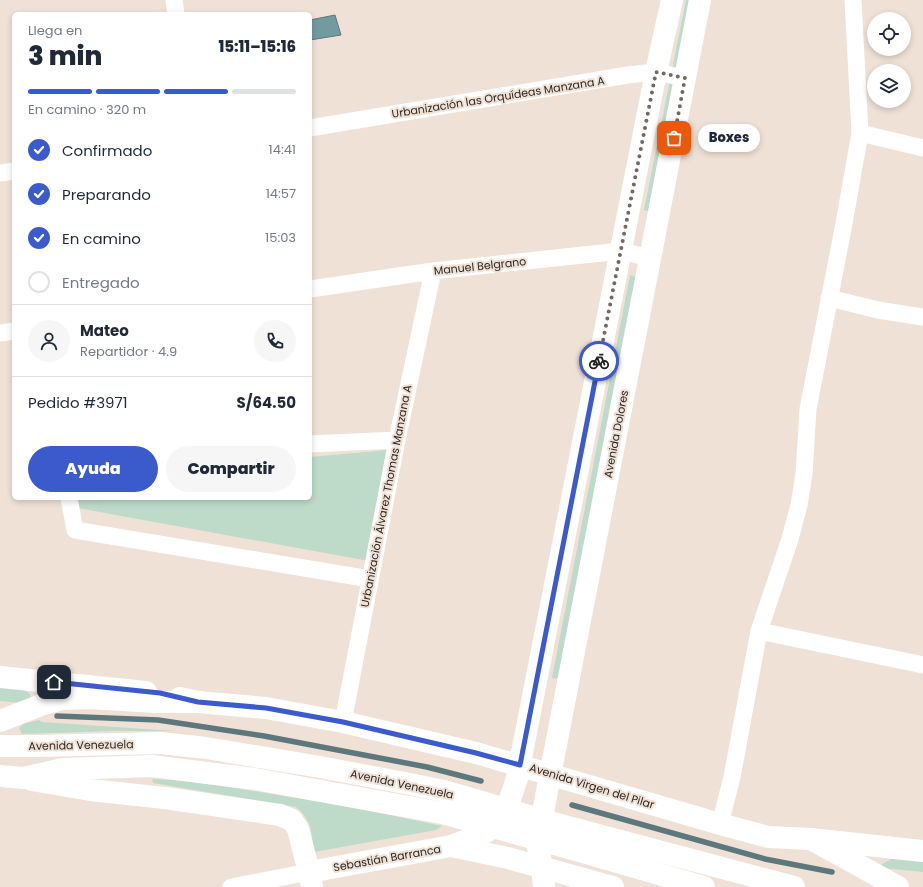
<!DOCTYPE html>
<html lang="es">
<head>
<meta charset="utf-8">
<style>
	:root { --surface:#fff; --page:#f6f6f7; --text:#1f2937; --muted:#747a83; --line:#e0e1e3; --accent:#3b5bcc }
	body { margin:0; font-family:Poppins,sans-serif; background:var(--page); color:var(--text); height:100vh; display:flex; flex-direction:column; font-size:15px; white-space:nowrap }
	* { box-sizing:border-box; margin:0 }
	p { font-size:13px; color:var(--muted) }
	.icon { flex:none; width:22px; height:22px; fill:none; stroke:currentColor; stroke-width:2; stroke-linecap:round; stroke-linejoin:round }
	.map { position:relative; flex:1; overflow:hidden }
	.drawer { position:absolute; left:12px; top:12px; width:300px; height:488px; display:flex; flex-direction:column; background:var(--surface); border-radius:6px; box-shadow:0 2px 6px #0003 }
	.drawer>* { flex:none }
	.tools { position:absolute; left:867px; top:12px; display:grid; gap:8px }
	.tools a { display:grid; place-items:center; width:44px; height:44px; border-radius:50%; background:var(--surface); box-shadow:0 2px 6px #0003; font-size:20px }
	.pin { position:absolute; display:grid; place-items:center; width:34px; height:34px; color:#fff; margin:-17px; border-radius:8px; box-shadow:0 2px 6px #0006 }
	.courier { position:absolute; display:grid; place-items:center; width:40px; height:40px; margin:-20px; border:3px solid #3b5bcc; border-radius:50%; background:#fff; color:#222; box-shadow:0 1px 5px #0007 }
	.bubble { position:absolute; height:28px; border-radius:14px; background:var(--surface); box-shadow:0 2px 6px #0003; font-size:13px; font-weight:800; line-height:28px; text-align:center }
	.head em { font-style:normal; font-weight:800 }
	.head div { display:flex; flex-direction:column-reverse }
	.head { display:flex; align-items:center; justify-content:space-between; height:68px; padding:0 16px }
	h1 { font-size:26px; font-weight:800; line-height:30px }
	.bar { display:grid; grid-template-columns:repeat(4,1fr); gap:6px 4px; align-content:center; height:48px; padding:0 16px }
	.bar i { height:5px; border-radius:3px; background:var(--line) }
	.bar .active { background:var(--accent) }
	.bar p { grid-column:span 4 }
	.line { display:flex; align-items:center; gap:10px; padding:0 16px; border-top:1px solid var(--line) }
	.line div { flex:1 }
	.round { display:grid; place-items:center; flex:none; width:42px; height:42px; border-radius:21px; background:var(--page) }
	ol { padding:0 16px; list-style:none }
	li { display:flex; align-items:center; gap:12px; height:44px }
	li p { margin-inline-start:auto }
	li .icon { padding:4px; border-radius:50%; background:var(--accent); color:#fff; stroke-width:4 }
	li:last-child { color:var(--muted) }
	li i { width:22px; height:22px; border:2px solid var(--line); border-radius:50% }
	.cta { display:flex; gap:8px; margin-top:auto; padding:8px 16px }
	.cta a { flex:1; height:46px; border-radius:24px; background:var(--accent); color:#fff; font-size:16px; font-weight:800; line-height:46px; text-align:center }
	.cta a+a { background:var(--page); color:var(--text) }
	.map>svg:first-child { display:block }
	.green { fill:#bedac9 }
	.water { fill:#729ba1; stroke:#5d787c }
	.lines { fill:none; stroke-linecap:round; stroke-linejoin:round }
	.stream { stroke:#5d787c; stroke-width:5.5 }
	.street { stroke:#fff; stroke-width:17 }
	.secondary { stroke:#fff; stroke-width:22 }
	.primary { stroke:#fff; stroke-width:22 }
	.done { stroke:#716962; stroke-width:4; stroke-dasharray:0 7.2 }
	.route { stroke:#3b5bcc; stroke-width:5 }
	.labels { text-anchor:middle; stroke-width:4; stroke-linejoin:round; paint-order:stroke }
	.street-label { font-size:11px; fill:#2d2824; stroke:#efe1d6 }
</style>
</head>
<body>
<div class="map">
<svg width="923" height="887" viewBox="0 0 923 887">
	<rect width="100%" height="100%" fill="#efe1d6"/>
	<path class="green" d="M 686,0 L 696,0 L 657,213 L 644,210 Z
		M 630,275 L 644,280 L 565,679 L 552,678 Z
		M 388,450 L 369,561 L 72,507 L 71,498 L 310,498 L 310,457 Z
		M 0,687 C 11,688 27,686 32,698 L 24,703 L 0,701 Z
		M 39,720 L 42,722 L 175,731 L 112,731 L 22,734 L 19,728 L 23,724 Z
		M 152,779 C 191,780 228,787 266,793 C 325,802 384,813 442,826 L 436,830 L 314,852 C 311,832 313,821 296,807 L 153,783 Z
		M 893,858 L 923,861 L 923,872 L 882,868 L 879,866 Z"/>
	<path class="water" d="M 335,15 L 341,35 L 310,40 L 310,20 Z"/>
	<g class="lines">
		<path class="stream" d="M 57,716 L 158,720 L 264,736 L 427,767 L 481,781
			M 572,805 L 765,859 L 832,872"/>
		<path class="street" d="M 174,0 L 176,14
			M 310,128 L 628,75 L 656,72 L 685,78
			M 860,133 L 923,148
			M 0,173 L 14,171
			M 310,289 L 433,271 L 621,251 L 650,258
			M 829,298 L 878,310 L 923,317
			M 0,333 L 14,331
			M 310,444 L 397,440
			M 69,498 L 75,530 L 370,579
			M 759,631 L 923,665
			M 343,722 L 397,440 L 433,271
			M 720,824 L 732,777 L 759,631 L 790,539 L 799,505 L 804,474 L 808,409 L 843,229 L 860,133 L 853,0
			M 231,887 L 309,872"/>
		<path class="secondary" d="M 0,677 L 146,692
			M 180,698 L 198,702 L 266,708 L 343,722 L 476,753 L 720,824 L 768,837 L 811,839 L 923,851
			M 451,846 C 461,842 481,836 489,830 C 505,816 511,798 517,778 L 656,72 L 672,0
			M 312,887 L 309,872 L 451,846 L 508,858 L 613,887
			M 544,887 L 542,867 L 537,843 L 700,0"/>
		<path class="primary" d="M 0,721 L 41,705 L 62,699 L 89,698 L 156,702 L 198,702
			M 0,746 L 36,746 L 160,743 L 206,748 L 320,767 L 410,784 L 444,791 L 564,826 L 794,887
			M 0,776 L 23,778 L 63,769 L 152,766 L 255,779 L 442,813 L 565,847 L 704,887
			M 32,780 L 90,790 L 165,798 L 280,815 L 292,820 L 298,829 L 309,872
			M 811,839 L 898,887"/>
	</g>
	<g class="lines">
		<path class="done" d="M 599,361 L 656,72 L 685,78 L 674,138"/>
		<path class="route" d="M 54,682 L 160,693 L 198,702 L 266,708 L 343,722 L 476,753 L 520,765 L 599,361"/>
	</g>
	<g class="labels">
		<g class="street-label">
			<text transform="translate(498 97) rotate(-9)" y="4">Urbanización las Orquídeas Manzana A</text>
			<text transform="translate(480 266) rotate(-6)" y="4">Manuel Belgrano</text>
			<text transform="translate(616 434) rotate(-79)" y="4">Avenida Dolores</text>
			<text transform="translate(386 496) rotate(-79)" y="4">Urbanización Álvarez Thomas Manzana A</text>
			<text transform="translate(81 745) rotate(-1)" y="4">Avenida Venezuela</text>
			<text transform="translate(402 784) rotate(12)" y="4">Avenida Venezuela</text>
			<text transform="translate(592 786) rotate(17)" y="4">Avenida Virgen del Pilar</text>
			<text transform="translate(387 858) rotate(-10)" y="4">Sebastián Barranca</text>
		</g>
	</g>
</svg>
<div class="tools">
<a><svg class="icon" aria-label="locate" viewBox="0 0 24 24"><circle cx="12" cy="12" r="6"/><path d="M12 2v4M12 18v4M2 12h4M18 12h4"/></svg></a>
<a><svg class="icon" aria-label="layers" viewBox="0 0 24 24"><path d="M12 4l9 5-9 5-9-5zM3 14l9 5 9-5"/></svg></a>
</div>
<div class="pin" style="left:674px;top:138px;background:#ea580c"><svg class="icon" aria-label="bag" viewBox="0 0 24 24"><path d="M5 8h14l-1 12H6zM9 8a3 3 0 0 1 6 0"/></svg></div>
<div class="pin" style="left:54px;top:682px;background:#1f2937"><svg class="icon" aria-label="home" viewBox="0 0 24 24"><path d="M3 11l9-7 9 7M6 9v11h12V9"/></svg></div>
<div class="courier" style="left:599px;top:361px"><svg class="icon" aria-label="bike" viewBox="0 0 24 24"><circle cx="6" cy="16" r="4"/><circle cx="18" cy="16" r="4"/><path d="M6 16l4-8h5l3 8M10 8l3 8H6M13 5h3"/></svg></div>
<div class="bubble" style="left:698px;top:124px;width:62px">Boxes</div>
<section class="drawer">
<div class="head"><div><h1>3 min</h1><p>Llega en</p></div><em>15:11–15:16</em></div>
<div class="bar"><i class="active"></i><i class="active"></i><i class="active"></i><i></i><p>En camino · 320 m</p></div>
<ol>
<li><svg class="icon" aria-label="check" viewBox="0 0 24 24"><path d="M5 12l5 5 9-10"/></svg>Confirmado<p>14:41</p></li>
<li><svg class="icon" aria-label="check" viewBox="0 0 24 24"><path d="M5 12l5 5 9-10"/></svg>Preparando<p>14:57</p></li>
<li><svg class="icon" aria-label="check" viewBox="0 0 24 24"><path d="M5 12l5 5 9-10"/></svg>En camino<p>15:03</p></li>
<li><i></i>Entregado</li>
</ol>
<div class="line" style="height:72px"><a class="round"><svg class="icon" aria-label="person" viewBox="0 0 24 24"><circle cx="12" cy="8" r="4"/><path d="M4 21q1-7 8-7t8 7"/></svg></a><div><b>Mateo</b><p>Repartidor · 4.9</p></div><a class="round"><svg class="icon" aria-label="phone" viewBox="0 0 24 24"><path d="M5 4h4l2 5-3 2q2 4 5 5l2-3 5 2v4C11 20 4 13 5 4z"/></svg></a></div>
<div class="line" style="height:52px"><div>Pedido #3971</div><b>S/64.50</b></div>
<div class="cta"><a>Ayuda</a><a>Compartir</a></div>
</section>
</div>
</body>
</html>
